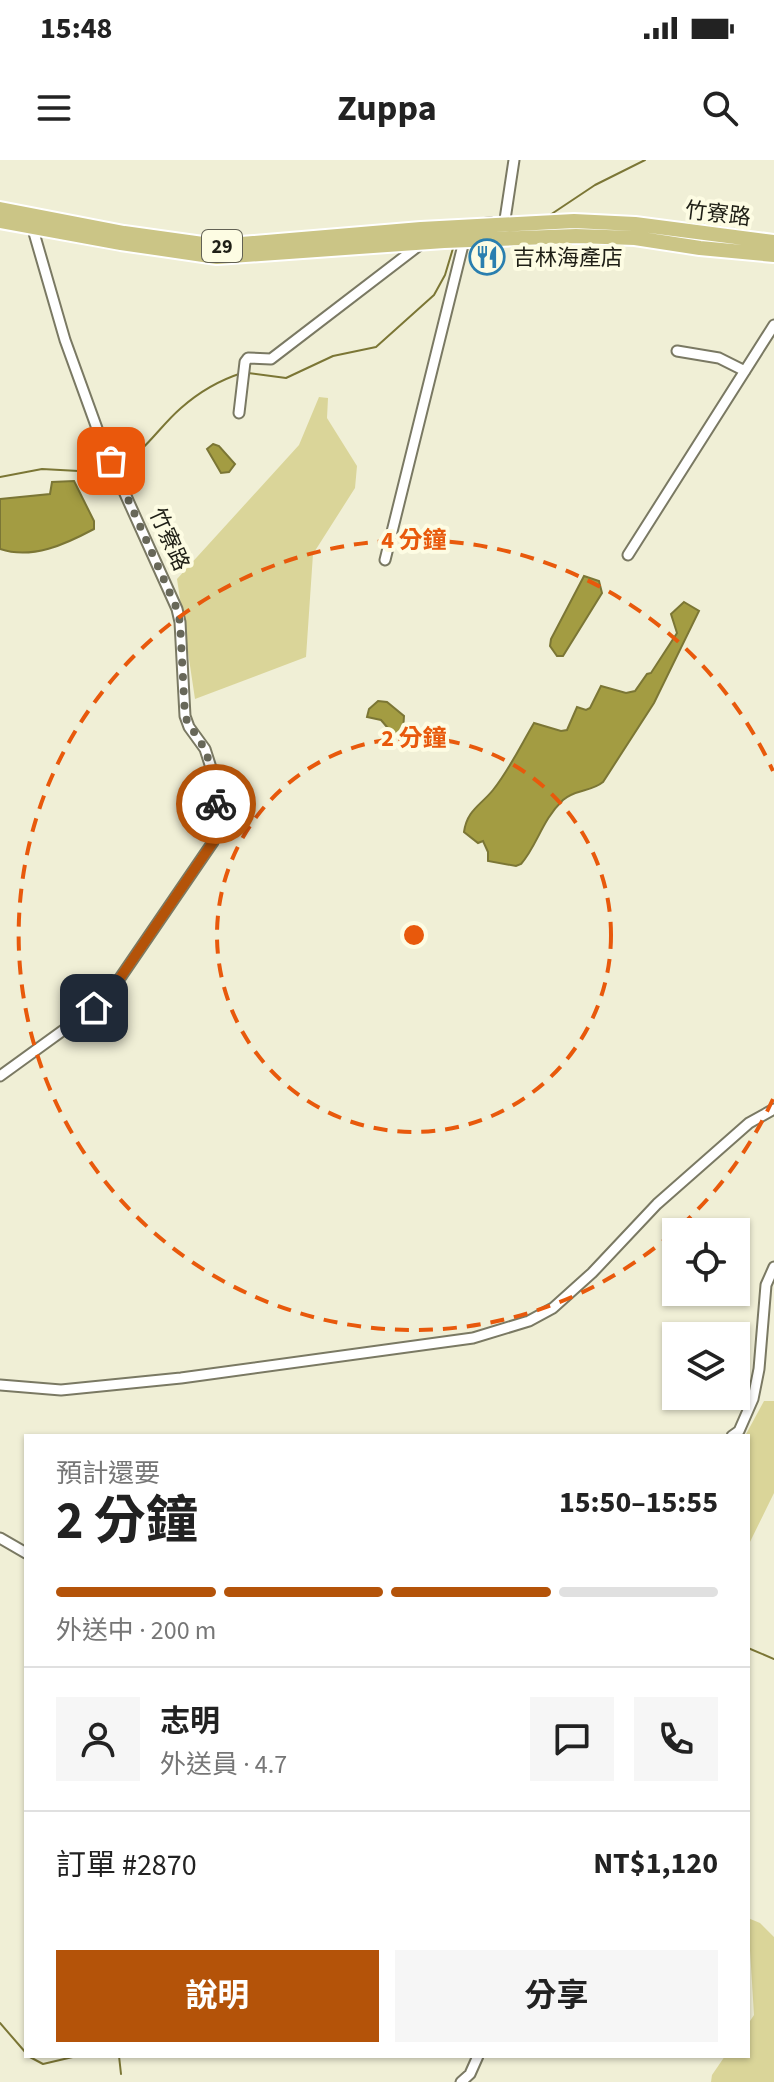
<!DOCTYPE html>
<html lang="zh-TW">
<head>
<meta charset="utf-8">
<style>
	:root { --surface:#fff; --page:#f6f6f6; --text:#222; --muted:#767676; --line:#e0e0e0; --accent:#b45309 }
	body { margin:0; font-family:"Source Sans 3","Noto Sans TC",sans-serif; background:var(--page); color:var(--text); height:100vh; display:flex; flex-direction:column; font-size:30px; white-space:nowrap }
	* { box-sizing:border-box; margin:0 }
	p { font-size:26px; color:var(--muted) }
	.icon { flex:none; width:44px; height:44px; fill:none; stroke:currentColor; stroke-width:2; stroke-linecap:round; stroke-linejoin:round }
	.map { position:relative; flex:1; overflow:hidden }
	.details { position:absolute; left:24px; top:1274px; width:726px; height:624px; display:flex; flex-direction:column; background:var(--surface); border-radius:0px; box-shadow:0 2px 6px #0004 }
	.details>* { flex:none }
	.fabs { position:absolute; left:662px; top:1058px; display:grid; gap:16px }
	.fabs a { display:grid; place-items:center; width:88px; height:88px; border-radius:0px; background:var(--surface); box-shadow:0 2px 6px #0004; font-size:40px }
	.pin { position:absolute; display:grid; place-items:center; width:68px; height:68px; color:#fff; margin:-34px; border-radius:16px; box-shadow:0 4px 12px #0006 }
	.courier { position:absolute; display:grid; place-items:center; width:80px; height:80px; margin:-40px; border:6px solid #b45309; border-radius:50%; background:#fff; color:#222; box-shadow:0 2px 10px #0007 }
	.overview em { font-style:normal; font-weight:700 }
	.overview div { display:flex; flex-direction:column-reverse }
	.overview { display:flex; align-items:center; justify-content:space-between; height:136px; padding:0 32px }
	h1 { font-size:52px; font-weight:700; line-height:60px }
	.bar { display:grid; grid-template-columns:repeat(4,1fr); gap:12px 8px; align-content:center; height:96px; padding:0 32px }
	.bar i { height:10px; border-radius:6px; background:var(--line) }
	.bar .on { background:var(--accent) }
	.bar p { grid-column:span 4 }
	.line { display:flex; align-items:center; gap:20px; padding:0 32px; border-top:2px solid var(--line) }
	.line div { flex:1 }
	.round { display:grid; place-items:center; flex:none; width:84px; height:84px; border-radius:0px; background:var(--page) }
	.primary-button { display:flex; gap:16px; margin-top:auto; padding:16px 32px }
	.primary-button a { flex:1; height:92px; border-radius:0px; background:var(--accent); color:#fff; font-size:32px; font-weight:700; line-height:92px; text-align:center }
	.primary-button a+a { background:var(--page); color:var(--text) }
	.status { display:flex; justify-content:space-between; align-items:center; height:56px; padding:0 40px; background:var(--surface); direction:ltr }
	.status svg { height:22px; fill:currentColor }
	header { display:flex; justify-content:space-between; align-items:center; height:104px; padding:0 32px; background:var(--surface); font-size:36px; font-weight:700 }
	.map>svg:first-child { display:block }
	.green { fill:#dad599 }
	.water { fill:#a39c42; stroke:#7b7635; stroke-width:2 }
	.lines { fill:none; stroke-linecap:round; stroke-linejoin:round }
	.stream { stroke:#7b7635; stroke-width:2 }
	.minor-casing { stroke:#7a7963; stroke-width:13 }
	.primary-casing { stroke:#fff; stroke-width:18 }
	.minor { stroke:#fff; stroke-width:9 }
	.primary { stroke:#cbc586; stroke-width:14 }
	.done { stroke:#686859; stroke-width:8; stroke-dasharray:0 14.4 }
	.route { stroke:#b45309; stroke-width:10 }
	.ring { fill:none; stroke:#e8590c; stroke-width:4; stroke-dasharray:14 10 }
	.labels { text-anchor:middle; stroke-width:8; stroke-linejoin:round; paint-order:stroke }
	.shield { fill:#fdfce3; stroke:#626154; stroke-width:2 }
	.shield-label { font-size:20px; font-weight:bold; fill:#1f1f16 }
	.street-label { font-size:22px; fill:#1f1f16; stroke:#fdfce3 }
	.poi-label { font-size:22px; fill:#1f1f16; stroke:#fdfce3; text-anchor:start }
	.centre { fill:#e8590c; stroke:#fdfce3; stroke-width:4 }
	.ring-label { font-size:24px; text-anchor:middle; font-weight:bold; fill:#e8590c; stroke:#fdfce3; stroke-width:8; stroke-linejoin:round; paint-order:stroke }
</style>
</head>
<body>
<div class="status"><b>15:48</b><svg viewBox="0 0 49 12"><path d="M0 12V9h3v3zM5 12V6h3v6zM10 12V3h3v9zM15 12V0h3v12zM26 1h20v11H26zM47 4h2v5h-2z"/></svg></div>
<header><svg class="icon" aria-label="menu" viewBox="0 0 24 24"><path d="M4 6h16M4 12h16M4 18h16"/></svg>Zuppa<svg class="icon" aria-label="search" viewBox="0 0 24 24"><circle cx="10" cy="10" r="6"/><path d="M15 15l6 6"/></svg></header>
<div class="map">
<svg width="774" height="1922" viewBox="0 0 774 1922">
	<rect width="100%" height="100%" fill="#f0efd6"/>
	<path class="green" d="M 319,237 L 328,238 L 327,258 L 357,306 L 355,328 L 313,394 L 306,497 L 195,539 L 177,419 L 299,285 Z
		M 764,1241 L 774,1241 L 774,1333 L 748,1386 L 748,1276 L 745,1276 Z
		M 748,1758 L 760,1763 L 774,1777 L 774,1922 L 711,1922 L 712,1915 L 725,1896 L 748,1896 L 748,1864 L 754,1855 Z"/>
	<path class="water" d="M 213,284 L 219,286 L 235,304 L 229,312 L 221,313 L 207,289 Z
		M 74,321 L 94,361 L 94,369 C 66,384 32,400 0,389 L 0,339 L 50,334 L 52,322 Z
		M 584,416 L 599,421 L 602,433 L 563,496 L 557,496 L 550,486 L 551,479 Z
		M 684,442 L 699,451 L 654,543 L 603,622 C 591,632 575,629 563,640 C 542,660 537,686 521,704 L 516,706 L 488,701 L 488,692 L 483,681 L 478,683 L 464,672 C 467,650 481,645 493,630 C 509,610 521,585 534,563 L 561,571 L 567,570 L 577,547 L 586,550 L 590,548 L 601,526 L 626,533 L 635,531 L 647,514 L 651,513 L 677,473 L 671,454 Z
		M 378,541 L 387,542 L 404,556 L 403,571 L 393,574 L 381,560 L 367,557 L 369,549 Z"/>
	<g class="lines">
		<path class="stream" d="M 550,55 L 595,25 L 645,0
			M 460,61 L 492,57
			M 248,213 L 286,218 L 333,196 L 376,187 L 434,135 L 445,115 L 454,85
			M 120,305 C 146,291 159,267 181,248 C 198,233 220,220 242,213
			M 0,317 L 42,309 L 97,312
			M 748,1488 L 774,1499
			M 0,1863 L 26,1893
			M 28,1896 L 43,1904 L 77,1896
			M 119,1896 L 121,1914"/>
		<defs>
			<path id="minor" d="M 504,66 L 514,0
				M 677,191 L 719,198 L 745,211
				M 239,253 L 245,202 L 248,198 L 271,199 L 421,84
				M 628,395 L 774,165
				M 385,400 L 465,77
				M 0,916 L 105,840 L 213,682 L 217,672 L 214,617 L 205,589 L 189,567 L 185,556 L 180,462 L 177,449 L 103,285 L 65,180 L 32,66
				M 0,1225 L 61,1230 L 181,1218 L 473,1178 L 529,1161 L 553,1148 L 592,1113 L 657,1044 L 749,963 L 774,949
				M 732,1276 L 739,1271 L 753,1239 L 759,1209 L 766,1125 L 774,1107
				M 0,1378 L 26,1393
				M 461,1922 L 470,1914 L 478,1896"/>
			<path id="primary" d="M 0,49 L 124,73 L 217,86 L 421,69 L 574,61 L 635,64 L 774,82
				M 0,61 L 121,83 L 217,97 L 444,81 L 576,76 L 635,78 L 700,88 L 774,95"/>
		</defs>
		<use href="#minor" class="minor-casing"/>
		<use href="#primary" class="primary-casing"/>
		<use href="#minor" class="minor"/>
		<use href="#primary" class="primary"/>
	</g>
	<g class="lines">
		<path class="done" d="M 111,301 L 177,449 L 180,462 L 185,556 C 190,569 200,578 205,591 C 213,608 214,626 216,644"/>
		<path class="route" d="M 94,848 L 105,840 L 213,682 L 217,672 L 216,644"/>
	</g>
	<g class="ring">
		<circle cx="414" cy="775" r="197"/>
		<path d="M773 939A395 395 0 1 1 773 611"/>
	</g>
	<defs>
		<symbol id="restaurant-ring" viewBox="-11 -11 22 22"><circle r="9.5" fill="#fdfce3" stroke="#2a7faf" stroke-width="1.5"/><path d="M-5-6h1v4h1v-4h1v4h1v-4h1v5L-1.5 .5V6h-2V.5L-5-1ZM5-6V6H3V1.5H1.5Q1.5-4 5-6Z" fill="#2a7faf"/></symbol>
	</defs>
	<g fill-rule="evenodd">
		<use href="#restaurant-ring" x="467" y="77" width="40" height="40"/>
	</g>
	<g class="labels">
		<rect class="shield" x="202" y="70" width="40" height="32" rx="6"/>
		<g class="shield-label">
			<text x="222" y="93">29</text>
		</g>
		<g class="street-label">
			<text transform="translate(718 53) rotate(7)" y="8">竹寮路</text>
			<text transform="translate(170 379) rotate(66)" y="8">竹寮路</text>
		</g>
		<g class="poi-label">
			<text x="513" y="105">吉林海產店</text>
		</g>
	</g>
	<circle cx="414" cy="775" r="12" class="centre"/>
	<g class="ring-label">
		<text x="414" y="388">4 分鐘</text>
		<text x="414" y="586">2 分鐘</text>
	</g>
</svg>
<div class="fabs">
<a><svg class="icon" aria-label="locate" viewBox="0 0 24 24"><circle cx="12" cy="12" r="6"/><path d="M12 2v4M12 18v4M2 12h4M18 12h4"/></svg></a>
<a><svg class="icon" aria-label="layers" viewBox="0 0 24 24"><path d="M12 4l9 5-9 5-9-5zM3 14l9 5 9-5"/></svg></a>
</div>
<div class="pin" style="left:111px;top:301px;background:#ea580c"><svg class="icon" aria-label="bag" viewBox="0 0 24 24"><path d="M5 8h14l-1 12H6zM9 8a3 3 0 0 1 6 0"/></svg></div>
<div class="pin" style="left:94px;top:848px;background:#1f2937"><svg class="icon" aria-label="home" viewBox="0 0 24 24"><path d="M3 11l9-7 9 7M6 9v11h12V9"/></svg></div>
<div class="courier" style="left:216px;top:644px"><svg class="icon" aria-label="bike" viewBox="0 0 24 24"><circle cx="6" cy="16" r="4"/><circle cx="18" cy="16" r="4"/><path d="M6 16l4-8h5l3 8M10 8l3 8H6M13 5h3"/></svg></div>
<section class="details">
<div class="overview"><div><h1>2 分鐘</h1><p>預計還要</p></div><em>15:50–15:55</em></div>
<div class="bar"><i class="on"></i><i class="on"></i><i class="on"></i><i></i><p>外送中 · 200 m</p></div>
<div class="line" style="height:144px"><a class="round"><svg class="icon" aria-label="person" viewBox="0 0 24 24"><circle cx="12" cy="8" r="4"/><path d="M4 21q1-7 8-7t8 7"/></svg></a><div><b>志明</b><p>外送員 · 4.7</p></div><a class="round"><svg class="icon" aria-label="chat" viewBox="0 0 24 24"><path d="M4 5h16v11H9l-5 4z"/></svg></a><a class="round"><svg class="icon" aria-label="phone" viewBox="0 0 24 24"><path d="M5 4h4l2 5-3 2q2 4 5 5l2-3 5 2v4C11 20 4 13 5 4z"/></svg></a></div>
<div class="line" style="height:104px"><div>訂單 #2870</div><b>NT$1,120</b></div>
<div class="primary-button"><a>說明</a><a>分享</a></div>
</section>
</div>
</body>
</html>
